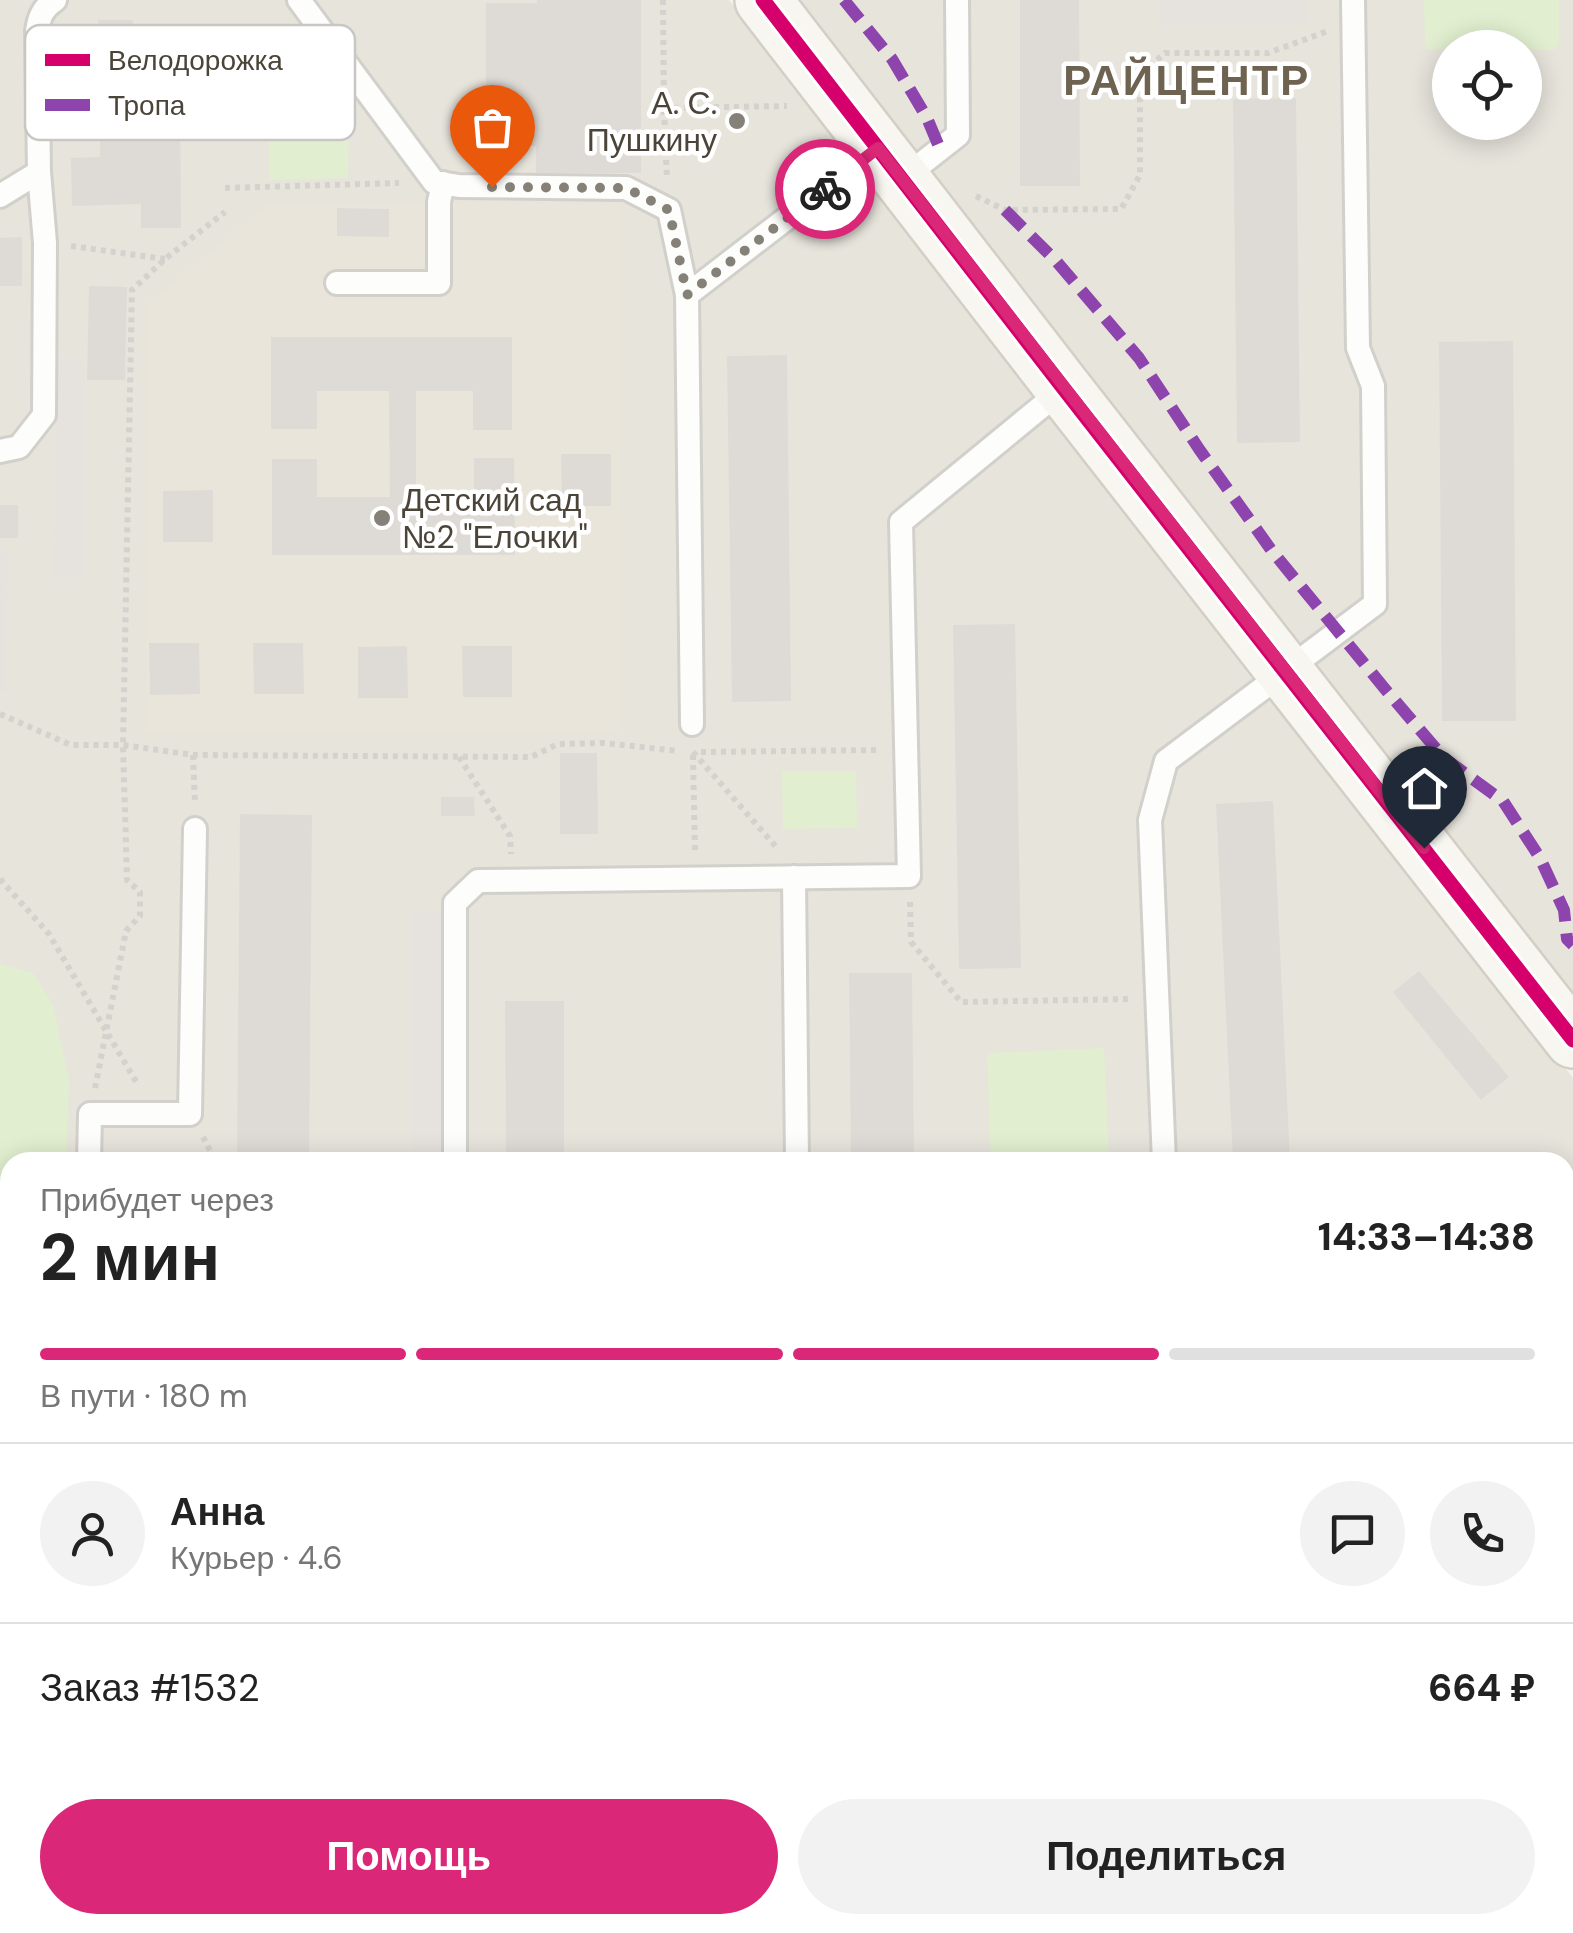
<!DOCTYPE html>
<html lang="ru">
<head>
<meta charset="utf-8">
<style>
	:root { --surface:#fff; --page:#f2f2f2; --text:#222; --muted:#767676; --line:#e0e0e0; --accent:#db2777 }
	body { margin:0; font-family:"DM Sans",sans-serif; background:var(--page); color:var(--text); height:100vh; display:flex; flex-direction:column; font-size:38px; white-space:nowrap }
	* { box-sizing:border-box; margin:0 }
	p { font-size:32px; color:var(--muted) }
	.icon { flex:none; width:55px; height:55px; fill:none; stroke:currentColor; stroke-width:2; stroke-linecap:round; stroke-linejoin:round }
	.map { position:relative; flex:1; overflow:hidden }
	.details { position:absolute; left:0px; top:1152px; width:1575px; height:782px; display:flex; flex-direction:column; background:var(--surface); border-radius:30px 30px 0 0; box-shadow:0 5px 25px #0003 }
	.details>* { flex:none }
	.tools { position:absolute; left:1432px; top:30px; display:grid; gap:20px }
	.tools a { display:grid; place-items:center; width:110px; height:110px; border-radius:50%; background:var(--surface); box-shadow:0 5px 25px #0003; font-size:50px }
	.pin { position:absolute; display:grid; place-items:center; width:85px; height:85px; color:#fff; margin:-102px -42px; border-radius:50% 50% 50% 0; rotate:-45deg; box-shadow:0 0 10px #0007 }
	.pin .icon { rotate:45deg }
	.courier { position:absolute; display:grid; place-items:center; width:100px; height:100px; margin:-50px; border:8px solid #db2777; border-radius:50%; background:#fff; color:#222; box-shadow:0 2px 12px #0007 }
	.summary em { font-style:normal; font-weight:800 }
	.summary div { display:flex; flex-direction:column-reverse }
	.summary { display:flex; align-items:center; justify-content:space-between; height:170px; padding:0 40px }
	h1 { font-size:65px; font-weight:800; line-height:75px }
	.bar { display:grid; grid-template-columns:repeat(4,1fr); gap:15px 10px; align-content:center; height:120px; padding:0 40px }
	.bar i { height:12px; border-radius:8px; background:var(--line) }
	.bar .current { background:var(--accent) }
	.bar p { grid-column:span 4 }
	.line { display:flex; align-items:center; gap:25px; padding:0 40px; border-top:2px solid var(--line) }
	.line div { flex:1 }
	.round { display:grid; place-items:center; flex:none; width:105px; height:105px; border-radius:52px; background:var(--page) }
	.cta { display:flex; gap:20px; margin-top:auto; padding:20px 40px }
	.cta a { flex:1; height:115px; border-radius:60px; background:var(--accent); color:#fff; font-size:40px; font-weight:800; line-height:115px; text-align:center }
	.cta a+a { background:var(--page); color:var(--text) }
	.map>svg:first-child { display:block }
	.residential { fill:#e7e4dc; fill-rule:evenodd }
	.education { fill:#eae5da }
	.green { fill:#e1eecf }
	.parking { fill:#e6e3df }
	.building { fill:#dedbd6 }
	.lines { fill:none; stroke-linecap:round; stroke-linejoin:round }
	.lane-casing { stroke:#d2d0cb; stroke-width:28 }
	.secondary-casing { stroke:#d3cfc5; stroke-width:60 }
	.path { stroke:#d3d2cc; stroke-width:6; stroke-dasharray:5 5; stroke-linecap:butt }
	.lane { stroke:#fdfdfc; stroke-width:22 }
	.secondary { stroke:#f7f6f1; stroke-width:55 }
	.quiet { stroke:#8e44ad; stroke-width:12; stroke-dasharray:25 12; stroke-linecap:butt }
	.cycleway-casing { stroke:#fff; stroke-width:21 }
	.cycleway { stroke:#d6006c; stroke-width:15 }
	.done { stroke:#868178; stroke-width:10; stroke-dasharray:0 18 }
	.route { stroke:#db2777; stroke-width:12 }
	.poi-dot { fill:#868178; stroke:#fff; stroke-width:4 }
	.labels { text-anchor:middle; stroke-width:9; stroke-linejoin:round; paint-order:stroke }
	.poi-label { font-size:32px; fill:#4b4439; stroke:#fff; text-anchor:end }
	.district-label { font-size:42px; font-weight:bold; letter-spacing:2.5px; fill:#6e6250; stroke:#fff }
	.key { fill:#fff; stroke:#c9c7c4; stroke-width:2.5 }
	.key-label { font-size:28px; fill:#4b4439 }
</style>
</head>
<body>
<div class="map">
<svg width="1573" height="1933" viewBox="0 0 1573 1933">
	<rect width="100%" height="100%" fill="#f4f2ee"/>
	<path class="residential" d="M 0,0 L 729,0 L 1009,358 L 1216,617 L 1573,1078 L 1573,1933 L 0,1933 ZM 10,1162 L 1565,1162 L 1565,1925 L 10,1925 Z
		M 798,0 L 1573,0 L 1573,993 L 1036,306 ZM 1450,48 L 1525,48 L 1525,122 L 1450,122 Z"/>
	<path class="education" d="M 439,202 L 619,203 L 618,731 L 146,731 L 146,306 L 270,203 Z"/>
	<path class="green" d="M 1424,0 L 1559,0 L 1559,43 L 1556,48 L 1550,50 L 1525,50 L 1525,48 L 1450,48 L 1450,50 L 1426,49 L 1425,43 Z
		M 254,53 L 292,54 L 349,121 L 348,178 L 269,180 L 270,107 L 253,106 Z
		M 782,771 L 856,771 L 857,828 L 783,829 Z
		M 0,964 L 33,973 L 53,1005 L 69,1081 L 66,1162 L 10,1162 L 10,1555 L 0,1551 Z
		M 1104,1048 L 1109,1162 L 991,1162 L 987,1053 Z
		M 2,1592 L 10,1614 L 10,1702 L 0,1721 L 0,1596 Z
		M 1565,1603 L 1573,1603 L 1573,1689 L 1565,1689 Z"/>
	<path class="parking" d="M 1159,0 L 1307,0 L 1307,24 L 1160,25 Z
		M 57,360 L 85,360 L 82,577 L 54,577 Z
		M 0,551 L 7,551 L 6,692 L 0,692 Z
		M 412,911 L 441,911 L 442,1162 L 413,1162 Z"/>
	<path class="building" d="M 537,0 L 641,0 L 641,173 L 536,173 L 536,146 L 486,146 L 486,3 L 537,3 Z
		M 1020,0 L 1079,0 L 1080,186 L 1020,186 Z
		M 98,20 L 133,20 L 133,41 L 206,41 L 207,89 L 180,89 L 181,228 L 141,228 L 141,204 L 72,206 L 71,158 L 100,157 Z
		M 1296,98 L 1300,442 L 1237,443 L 1233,99 Z
		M 337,208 L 389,209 L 389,237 L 337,236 Z
		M 22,237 L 22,286 L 0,286 L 0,238 Z
		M 89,286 L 127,287 L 125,380 L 87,380 Z
		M 271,337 L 512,337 L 512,430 L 473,430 L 473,391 L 416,391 L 416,497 L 474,497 L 474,458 L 514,458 L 515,555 L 272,555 L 272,459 L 317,459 L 317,497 L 390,497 L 389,391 L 317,391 L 317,429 L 271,429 Z
		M 1513,341 L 1516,721 L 1442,721 L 1439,342 Z
		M 787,355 L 791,701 L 732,702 L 727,356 Z
		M 561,454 L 611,454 L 611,506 L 562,506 Z
		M 213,490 L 213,542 L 163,542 L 163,491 Z
		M 0,505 L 18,505 L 18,538 L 0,538 Z
		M 1015,624 L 1021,968 L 959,969 L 953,625 Z
		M 149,643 L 199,643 L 200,694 L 150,695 Z
		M 253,643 L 303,643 L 304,694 L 254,694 Z
		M 407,646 L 408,698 L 358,698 L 358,647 Z
		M 462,646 L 512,646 L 512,697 L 463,697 Z
		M 560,753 L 597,753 L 598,834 L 560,834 Z
		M 441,797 L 474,797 L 475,816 L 441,816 Z
		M 1273,801 L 1290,1162 L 1233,1162 L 1216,804 Z
		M 240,814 L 312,815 L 309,1162 L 237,1162 Z
		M 1419,971 L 1509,1077 L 1481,1100 L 1393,992 Z
		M 849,973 L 912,973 L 914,1162 L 851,1162 Z
		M 505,1001 L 564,1001 L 564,1162 L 506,1162 Z
		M 135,1158 L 191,1159 L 191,1162 L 135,1162 Z
		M 602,1925 L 763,1925 L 763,1933 L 602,1933 Z"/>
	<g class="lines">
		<defs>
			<path id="lane" d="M 299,0 L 434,182 L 459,186 L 626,188 L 669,210 L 687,295 L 878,148
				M 902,179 L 958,135 L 957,0
				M 0,196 L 39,172 L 37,31 C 39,17 43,8 55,0
				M 337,283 L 439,283 L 439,202 L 443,183
				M 687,295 L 692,724
				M 0,451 L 19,447 L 44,415 L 45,243 L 39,172
				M 794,877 L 797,1162
				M 89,1162 L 90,1114 L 190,1114 L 195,829
				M 455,1162 L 455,903 L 478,881 L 909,876 L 901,522 L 1063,389
				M 1164,1162 L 1150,820 L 1166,761 L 1375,604 L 1373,386 L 1358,348 L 1353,0
				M 1565,1734 L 1573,1734
				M 0,1806 L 10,1805
				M 1565,1837 L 1573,1836
				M 79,1925 L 81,1933
				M 553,1925 L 553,1933
				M 841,1925 L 842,1933"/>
			<path id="secondary" d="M 763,0 L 1064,389 L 1573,1040"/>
		</defs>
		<use href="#lane" class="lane-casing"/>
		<use href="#secondary" class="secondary-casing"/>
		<path class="path" d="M 663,0 L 664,108 L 667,179
			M 664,108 L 787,106
			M 225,188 L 399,183
			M 976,196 L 1005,210 L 1121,209 L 1140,175 L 1140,75 L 1165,53 L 1268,53 L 1328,31
			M 71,246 L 165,259
			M 0,714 L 71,745 L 123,745 L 193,755 L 531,757 L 558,744 L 604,743 L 678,751
			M 693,752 L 778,849
			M 701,752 L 878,750
			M 193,755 L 195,804
			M 693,755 L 695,852
			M 459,757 L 510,836 L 511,854
			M 0,879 L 49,934 L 138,1085
			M 910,902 L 911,942 L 961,1002 L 1130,999
			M 95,1088 L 126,931 L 140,916 L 140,892 L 127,880 L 123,745 L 132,290 L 165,259 L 225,212
			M 203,1137 L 216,1162
			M 0,1555 L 10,1538
			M 1327,1933 L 1341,1925"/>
		<use href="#lane" class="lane"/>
		<use href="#secondary" class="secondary"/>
		<path class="quiet" d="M 844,0 L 892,59 L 927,118 L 940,149
			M 1005,210 L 1057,262 L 1139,358 L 1199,449 L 1272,551 L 1385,689 L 1444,758 L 1503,801 L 1540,858 L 1564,910 L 1567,939 L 1573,945"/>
		<defs>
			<path id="cycleway" d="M 763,0 L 1064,389 L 1573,1040"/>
		</defs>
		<use href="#cycleway" class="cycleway-casing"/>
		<use href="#cycleway" class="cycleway"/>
	</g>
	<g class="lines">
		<path class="done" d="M 492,187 L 626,188 L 669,210 L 687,295 L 825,189"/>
		<path class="route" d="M 825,189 L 878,148 L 1424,848"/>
	</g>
	<g class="poi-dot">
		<circle cx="737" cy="121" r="10"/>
		<circle cx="382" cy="518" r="10"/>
	</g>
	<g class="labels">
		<g class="poi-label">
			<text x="717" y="114">А. С.<tspan x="717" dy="37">Пушкину</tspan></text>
			<text x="402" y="511" text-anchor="start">Детский сад<tspan x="402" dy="37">№2 "Елочки"</tspan></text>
		</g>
		<g class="district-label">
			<text x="1187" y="95">РАЙЦЕНТР</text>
		</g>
	</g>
	<rect x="25" y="25" width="330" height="115" rx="15" class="key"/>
	<rect x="45" y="54" width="45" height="12" fill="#d6006c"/>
	<rect x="45" y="99" width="45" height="12" fill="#8e44ad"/>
	<g class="key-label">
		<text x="108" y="70">Велодорожка</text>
		<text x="108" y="115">Тропа</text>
	</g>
</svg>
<div class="tools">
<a><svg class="icon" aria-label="locate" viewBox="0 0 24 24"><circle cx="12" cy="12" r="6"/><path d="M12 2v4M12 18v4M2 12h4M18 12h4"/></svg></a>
</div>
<div class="pin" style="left:492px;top:187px;background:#ea580c"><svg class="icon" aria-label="bag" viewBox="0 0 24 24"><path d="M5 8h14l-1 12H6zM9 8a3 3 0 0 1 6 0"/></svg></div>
<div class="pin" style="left:1424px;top:848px;background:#1f2937"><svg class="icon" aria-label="home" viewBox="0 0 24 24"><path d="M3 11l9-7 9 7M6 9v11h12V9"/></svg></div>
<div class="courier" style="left:825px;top:189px"><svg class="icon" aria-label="bike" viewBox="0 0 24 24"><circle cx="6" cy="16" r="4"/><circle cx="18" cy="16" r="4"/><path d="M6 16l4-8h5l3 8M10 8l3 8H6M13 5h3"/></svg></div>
<section class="details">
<div class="summary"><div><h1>2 мин</h1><p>Прибудет через</p></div><em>14:33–14:38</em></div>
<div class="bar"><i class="current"></i><i class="current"></i><i class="current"></i><i></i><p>В пути · 180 m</p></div>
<div class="line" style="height:180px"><a class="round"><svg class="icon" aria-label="person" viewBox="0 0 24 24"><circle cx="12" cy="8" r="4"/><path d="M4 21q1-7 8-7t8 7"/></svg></a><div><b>Анна</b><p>Курьер · 4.6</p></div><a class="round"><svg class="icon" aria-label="chat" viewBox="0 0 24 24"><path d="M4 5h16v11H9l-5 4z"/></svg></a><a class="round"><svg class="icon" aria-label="phone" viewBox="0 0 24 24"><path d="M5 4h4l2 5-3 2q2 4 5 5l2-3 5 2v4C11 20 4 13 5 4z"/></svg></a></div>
<div class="line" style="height:130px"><div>Заказ #1532</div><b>664 ₽</b></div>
<div class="cta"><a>Помощь</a><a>Поделиться</a></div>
</section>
</div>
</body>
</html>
